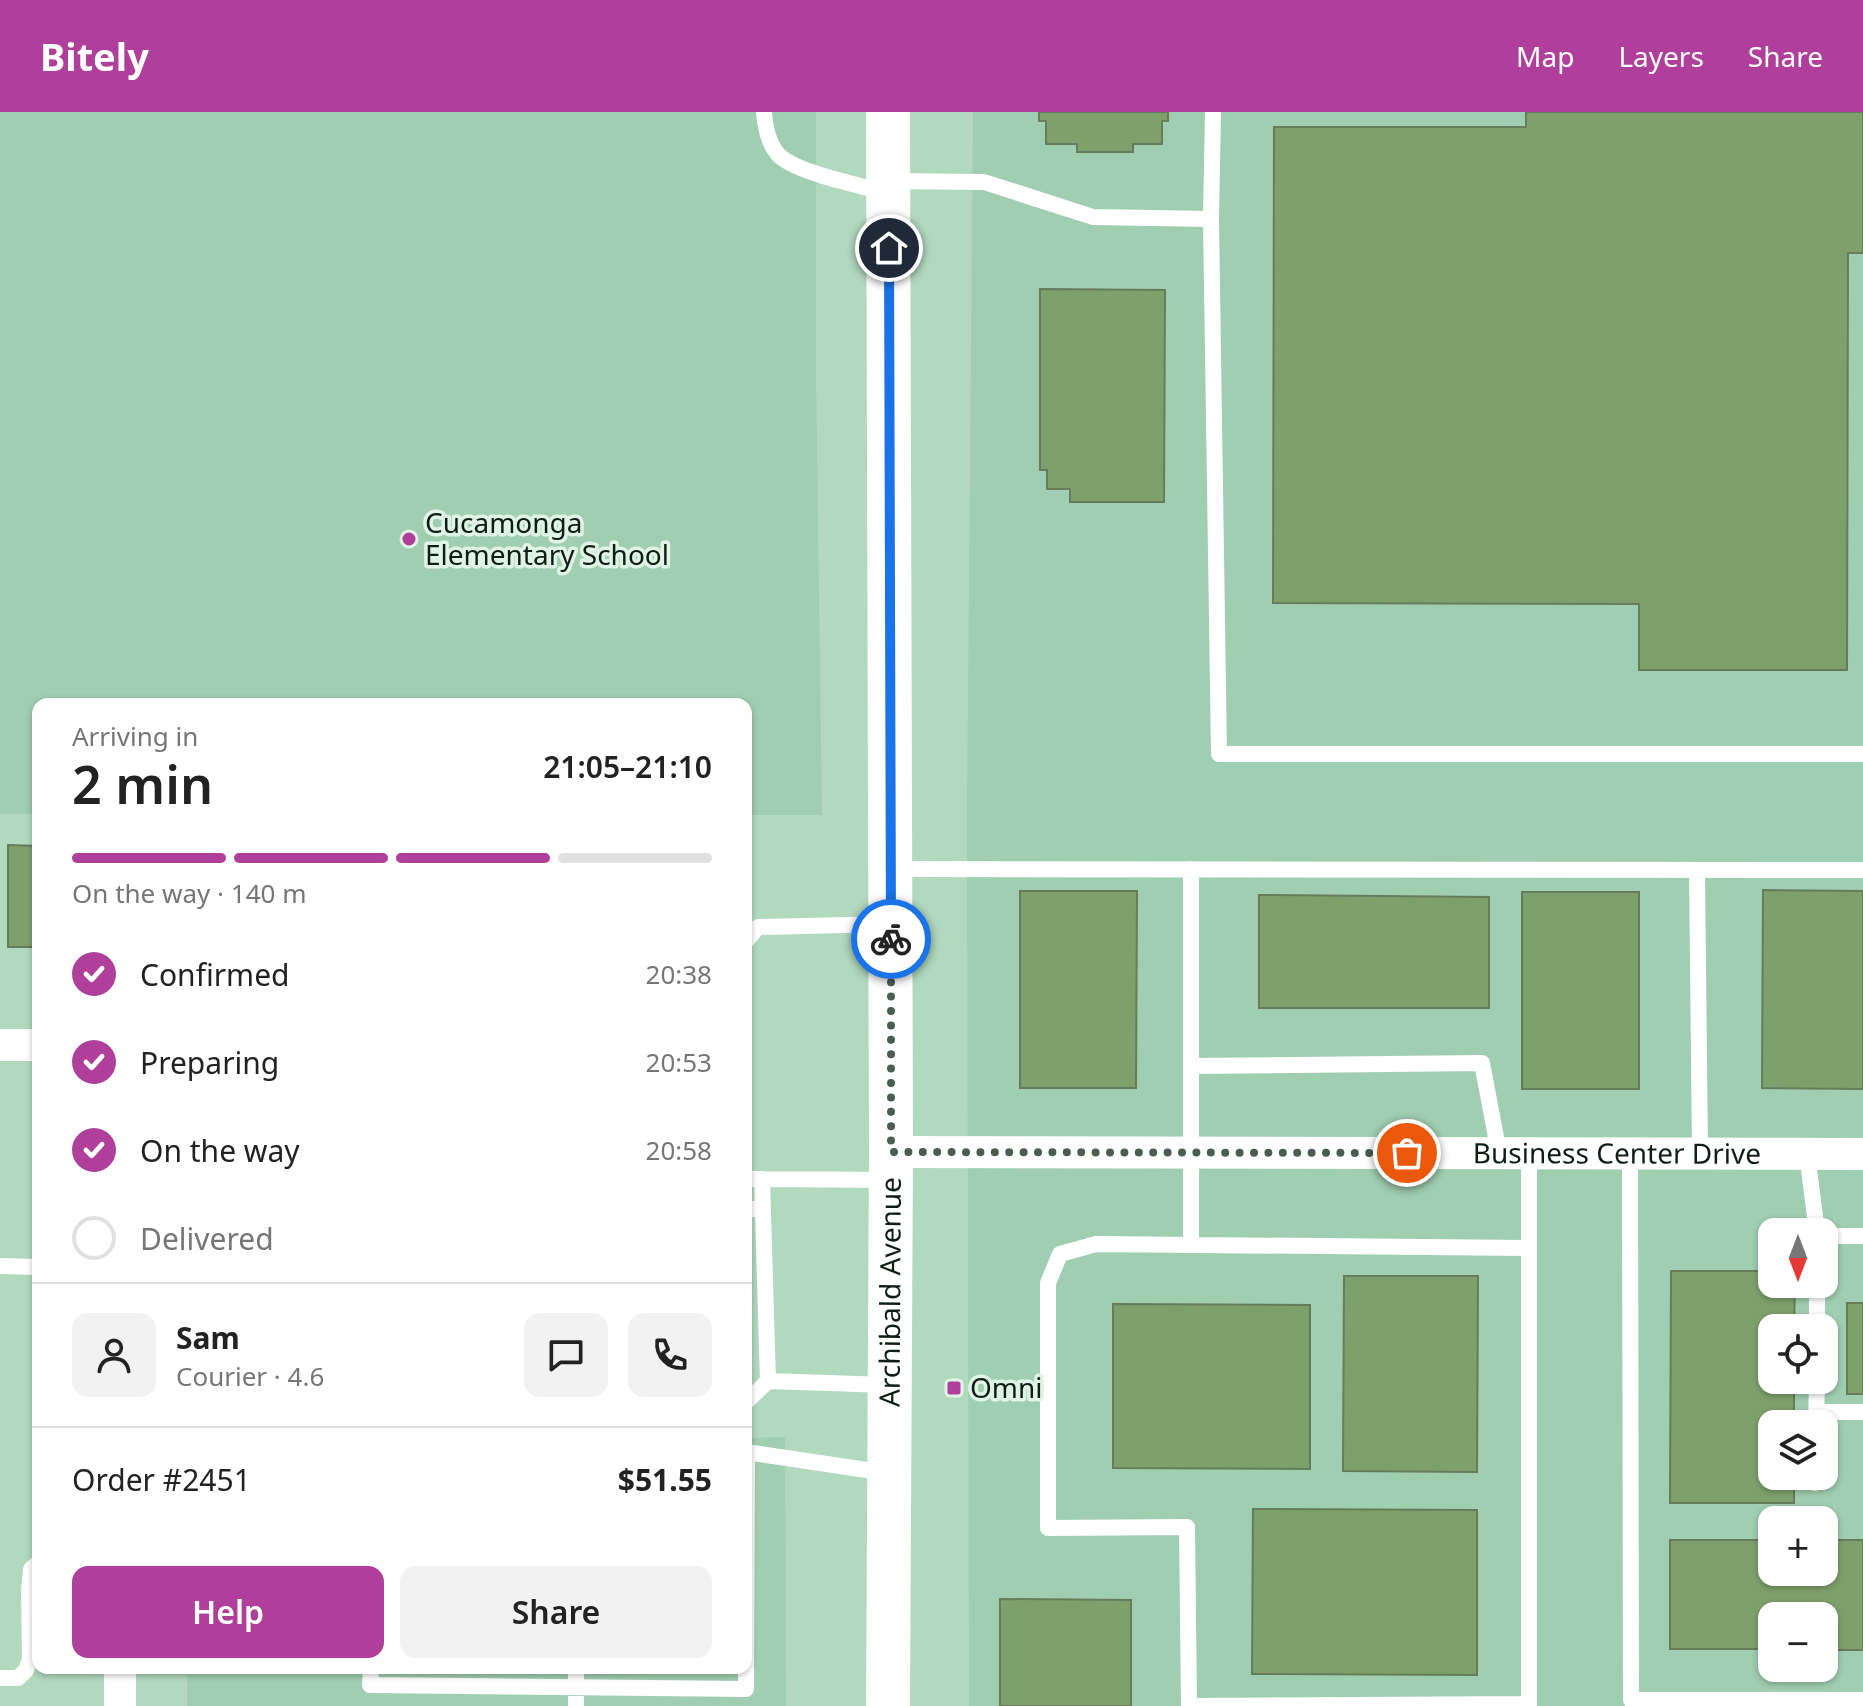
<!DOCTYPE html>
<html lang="en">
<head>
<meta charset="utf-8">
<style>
	:root { --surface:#fff; --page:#f2f2f2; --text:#222; --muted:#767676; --line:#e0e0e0; --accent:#af3f9b }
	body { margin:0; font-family:"Noto Sans",sans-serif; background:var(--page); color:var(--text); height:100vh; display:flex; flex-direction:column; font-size:30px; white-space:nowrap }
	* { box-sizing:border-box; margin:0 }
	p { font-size:26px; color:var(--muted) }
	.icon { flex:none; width:44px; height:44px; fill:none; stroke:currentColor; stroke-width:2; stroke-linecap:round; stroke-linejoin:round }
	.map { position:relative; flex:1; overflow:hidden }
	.drawer { position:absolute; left:32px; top:586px; width:720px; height:976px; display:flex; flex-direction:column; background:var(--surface); border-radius:16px; box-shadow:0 2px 6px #0004 }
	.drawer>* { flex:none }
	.needle { width:52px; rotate:180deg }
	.tools { position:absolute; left:1758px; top:1106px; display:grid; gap:16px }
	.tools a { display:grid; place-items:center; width:80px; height:80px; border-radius:16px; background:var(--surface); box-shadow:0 2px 6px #0004; font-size:40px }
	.pin { position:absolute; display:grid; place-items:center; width:68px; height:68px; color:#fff; margin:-34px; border:4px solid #fff; border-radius:50%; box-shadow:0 2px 8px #0007 }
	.courier { position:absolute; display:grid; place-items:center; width:80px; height:80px; margin:-40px; border:6px solid #1a73e8; border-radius:50%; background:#fff; color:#222; box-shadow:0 2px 10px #0007 }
	.summary em { font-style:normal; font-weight:600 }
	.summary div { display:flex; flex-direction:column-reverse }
	.summary { display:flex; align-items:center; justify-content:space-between; height:136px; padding:0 40px }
	h1 { font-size:52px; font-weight:600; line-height:60px }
	.bar { display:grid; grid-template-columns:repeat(4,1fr); gap:12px 8px; align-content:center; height:96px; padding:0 40px }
	.bar i { height:10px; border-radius:6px; background:var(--line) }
	.bar .current { background:var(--accent) }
	.bar p { grid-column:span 4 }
	.line { display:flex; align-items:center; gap:20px; padding:0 40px; border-top:2px solid var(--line) }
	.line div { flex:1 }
	.round { display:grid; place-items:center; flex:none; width:84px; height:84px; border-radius:16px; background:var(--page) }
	ol { padding:0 40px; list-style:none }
	li { display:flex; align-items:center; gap:24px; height:88px }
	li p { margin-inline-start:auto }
	li .icon { padding:8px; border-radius:50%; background:var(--accent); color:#fff; stroke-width:4 }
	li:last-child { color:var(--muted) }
	li i { width:44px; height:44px; border:4px solid var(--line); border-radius:50% }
	.button { display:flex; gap:16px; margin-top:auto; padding:16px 40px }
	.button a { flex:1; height:92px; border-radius:16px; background:var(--accent); color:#fff; font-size:32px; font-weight:600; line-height:92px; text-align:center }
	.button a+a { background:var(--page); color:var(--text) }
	header { display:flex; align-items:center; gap:48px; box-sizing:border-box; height:112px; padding:0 40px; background:var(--accent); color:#fff }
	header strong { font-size:38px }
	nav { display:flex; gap:44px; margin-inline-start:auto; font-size:28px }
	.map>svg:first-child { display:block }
	.built { fill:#a0ceb0; fill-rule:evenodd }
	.building { fill:#7ea16c; stroke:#667c5b; stroke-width:2 }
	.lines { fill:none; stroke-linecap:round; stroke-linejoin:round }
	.lane { stroke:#fff; stroke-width:16 }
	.street { stroke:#fff; stroke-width:32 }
	.secondary { stroke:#fff; stroke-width:44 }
	.done { stroke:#485f50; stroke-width:8; stroke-dasharray:0 14.4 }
	.route { stroke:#1a73e8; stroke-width:10 }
	.poi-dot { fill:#af3f9b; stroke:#e0f4e6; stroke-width:3 }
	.labels { text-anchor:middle; stroke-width:7; stroke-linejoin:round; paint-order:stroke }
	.poi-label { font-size:28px; fill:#0f1e14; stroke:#e0f4e6; text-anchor:start }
	.street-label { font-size:28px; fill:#0f1e14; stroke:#e0f4e6 }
</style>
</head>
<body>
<header>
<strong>Bitely</strong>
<nav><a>Map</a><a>Layers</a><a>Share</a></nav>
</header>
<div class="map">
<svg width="1863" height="1594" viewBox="0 0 1863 1594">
	<rect width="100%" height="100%" fill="#b1d9be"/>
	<path class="built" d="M 0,0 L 816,0 L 816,262 L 822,703 L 746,703 L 746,592 L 38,592 L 38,702 L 0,702 Z
		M 973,0 L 1863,0 L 1863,1594 L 969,1594 L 967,704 ZM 1772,1120 L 1824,1120 L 1824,1172 L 1772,1172 ZM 1772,1216 L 1824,1216 L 1824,1268 L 1772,1268 ZM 1772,1312 L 1824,1312 L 1824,1364 L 1772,1364 ZM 1772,1408 L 1824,1408 L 1824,1460 L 1772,1460 ZM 1772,1504 L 1824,1504 L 1824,1556 L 1772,1556 Z
		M 785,1325 L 786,1594 L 187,1594 L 187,1556 L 746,1556 L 746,1326 Z"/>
	<path class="building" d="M 1039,0 L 1168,0 L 1168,9 L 1162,9 L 1162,32 L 1133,32 L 1133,40 L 1077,40 L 1077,32 L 1046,32 L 1046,9 L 1039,9 Z
		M 1526,0 L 1863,0 L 1863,141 L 1848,141 L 1847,558 L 1639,558 L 1639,492 L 1273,491 L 1274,15 L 1526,15 Z
		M 1040,177 L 1165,178 L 1164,390 L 1070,390 L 1070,377 L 1047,377 L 1047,358 L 1040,358 Z
		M 8,733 L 38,734 L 38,835 L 8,835 Z
		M 1763,778 L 1863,779 L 1863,977 L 1762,976 Z
		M 1020,779 L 1137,779 L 1136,976 L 1020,976 Z
		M 1522,780 L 1639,780 L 1639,977 L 1522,977 Z
		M 1259,783 L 1489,785 L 1489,896 L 1259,896 Z
		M 1671,1159 L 1772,1159 L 1772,1172 L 1795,1172 L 1794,1216 L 1772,1216 L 1772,1268 L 1794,1268 L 1794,1312 L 1772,1312 L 1772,1364 L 1794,1364 L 1794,1391 L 1670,1391 Z
		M 1344,1164 L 1478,1164 L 1477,1360 L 1343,1359 Z
		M 1847,1191 L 1863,1191 L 1863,1282 L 1847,1282 Z
		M 1113,1192 L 1310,1193 L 1310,1357 L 1113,1356 Z
		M 1253,1397 L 1477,1398 L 1477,1563 L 1252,1562 Z
		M 1670,1428 L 1772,1428 L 1772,1460 L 1824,1460 L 1824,1428 L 1863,1428 L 1863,1538 L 1824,1538 L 1824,1504 L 1772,1504 L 1772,1537 L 1670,1537 Z
		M 1000,1487 L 1131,1488 L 1131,1594 L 1000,1594 Z"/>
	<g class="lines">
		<path class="lane" d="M 764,0 C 765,14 768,30 777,41 C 791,60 863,74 887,81
			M 1213,0 L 1211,107 L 1219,642 L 1863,642
			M 890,69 L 984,70 L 1093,105 L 1211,107
			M 892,757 L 1863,758
			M 1191,757 L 1191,1133
			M 1697,758 L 1700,1041
			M 746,829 L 758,815 L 889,812
			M 1191,954 L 1482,951 L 1499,1041
			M 1529,1041 L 1529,1594
			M 1630,1041 L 1631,1588 L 1863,1588
			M 1807,1042 L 1817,1120
			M 746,1064 L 747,1067 L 891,1068
			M 762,1067 L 768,1269
			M 746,1097 L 763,1097
			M 1824,1124 L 1863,1124
			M 0,1154 L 38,1155
			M 1817,1216 L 1817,1172
			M 746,1290 L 768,1269 L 887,1273
			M 1816,1300 L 1863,1300
			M 1816,1312 L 1817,1268
			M 746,1340 L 887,1361
			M 1815,1371 L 1816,1364
			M 371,1556 L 370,1573 L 746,1577 L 747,1340
			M 0,1566 L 18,1566 L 26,1558 L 30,1548 L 29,1478 L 31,1457 L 38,1451
			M 576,1594 L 576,1556
			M 1189,1594 L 1187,1415 L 1048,1416 L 1048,1171 L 1060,1142 L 1096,1132 L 1529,1136
			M 1189,1594 L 1529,1592"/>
		<g class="street">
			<path d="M 0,933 L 38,933"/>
			<path id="s1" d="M 891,1040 L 1863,1042"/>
			<path d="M 120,1594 L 120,1556"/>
		</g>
		<path class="secondary" id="s2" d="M 888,1594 L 891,1040 L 888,0"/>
	</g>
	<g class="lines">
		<path class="done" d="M 891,827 L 891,1040 L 1407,1041"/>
		<path class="route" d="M 889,136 L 891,827"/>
	</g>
	<g class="poi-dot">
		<circle cx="409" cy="427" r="8"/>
		<rect x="946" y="1268" width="16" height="16" rx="4"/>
	</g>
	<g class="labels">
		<g class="poi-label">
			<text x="425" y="421">Cucamonga<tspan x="425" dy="32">Elementary School</tspan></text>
			<text x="970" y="1286">Omni</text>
		</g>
		<g class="street-label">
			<text dy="10" stroke="none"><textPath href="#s1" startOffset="726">Business Center Drive</textPath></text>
			<text dy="10" stroke="none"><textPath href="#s2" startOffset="414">Archibald Avenue</textPath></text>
		</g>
	</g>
</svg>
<div class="tools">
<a><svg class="needle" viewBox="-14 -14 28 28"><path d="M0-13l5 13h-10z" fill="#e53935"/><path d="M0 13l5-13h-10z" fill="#767676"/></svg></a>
<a><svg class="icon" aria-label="locate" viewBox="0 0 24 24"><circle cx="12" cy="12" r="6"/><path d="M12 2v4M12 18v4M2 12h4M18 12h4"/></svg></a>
<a><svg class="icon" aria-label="layers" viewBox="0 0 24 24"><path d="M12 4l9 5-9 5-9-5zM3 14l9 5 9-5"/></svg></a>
<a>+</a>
<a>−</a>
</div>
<div class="pin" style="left:1407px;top:1041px;background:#ea580c"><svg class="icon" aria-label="bag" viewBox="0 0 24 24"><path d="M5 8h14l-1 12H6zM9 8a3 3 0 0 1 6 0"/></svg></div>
<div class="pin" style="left:889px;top:136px;background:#1f2937"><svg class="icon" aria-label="home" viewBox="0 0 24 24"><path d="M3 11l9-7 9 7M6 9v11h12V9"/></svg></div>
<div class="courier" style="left:891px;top:827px"><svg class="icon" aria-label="bike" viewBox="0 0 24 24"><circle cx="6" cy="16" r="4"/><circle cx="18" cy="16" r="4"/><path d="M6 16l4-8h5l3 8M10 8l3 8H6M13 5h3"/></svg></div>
<section class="drawer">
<div class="summary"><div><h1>2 min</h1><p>Arriving in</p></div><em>21:05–21:10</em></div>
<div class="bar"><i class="current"></i><i class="current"></i><i class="current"></i><i></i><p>On the way · 140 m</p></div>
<ol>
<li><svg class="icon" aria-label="check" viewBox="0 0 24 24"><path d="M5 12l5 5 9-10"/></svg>Confirmed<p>20:38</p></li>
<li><svg class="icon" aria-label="check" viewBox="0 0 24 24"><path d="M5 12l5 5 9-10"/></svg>Preparing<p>20:53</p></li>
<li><svg class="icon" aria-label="check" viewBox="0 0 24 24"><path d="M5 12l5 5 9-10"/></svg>On the way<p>20:58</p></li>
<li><i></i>Delivered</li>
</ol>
<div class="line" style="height:144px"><a class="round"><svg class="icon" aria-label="person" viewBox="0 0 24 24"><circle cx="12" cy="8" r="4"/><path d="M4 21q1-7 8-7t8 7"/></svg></a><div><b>Sam</b><p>Courier · 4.6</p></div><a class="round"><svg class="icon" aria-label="chat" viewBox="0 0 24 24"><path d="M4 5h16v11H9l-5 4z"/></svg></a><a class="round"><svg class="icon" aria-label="phone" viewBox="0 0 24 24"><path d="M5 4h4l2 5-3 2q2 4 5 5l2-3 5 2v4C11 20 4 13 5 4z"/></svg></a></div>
<div class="line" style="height:104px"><div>Order #2451</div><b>$51.55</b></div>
<div class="button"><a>Help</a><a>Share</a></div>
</section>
</div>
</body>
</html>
